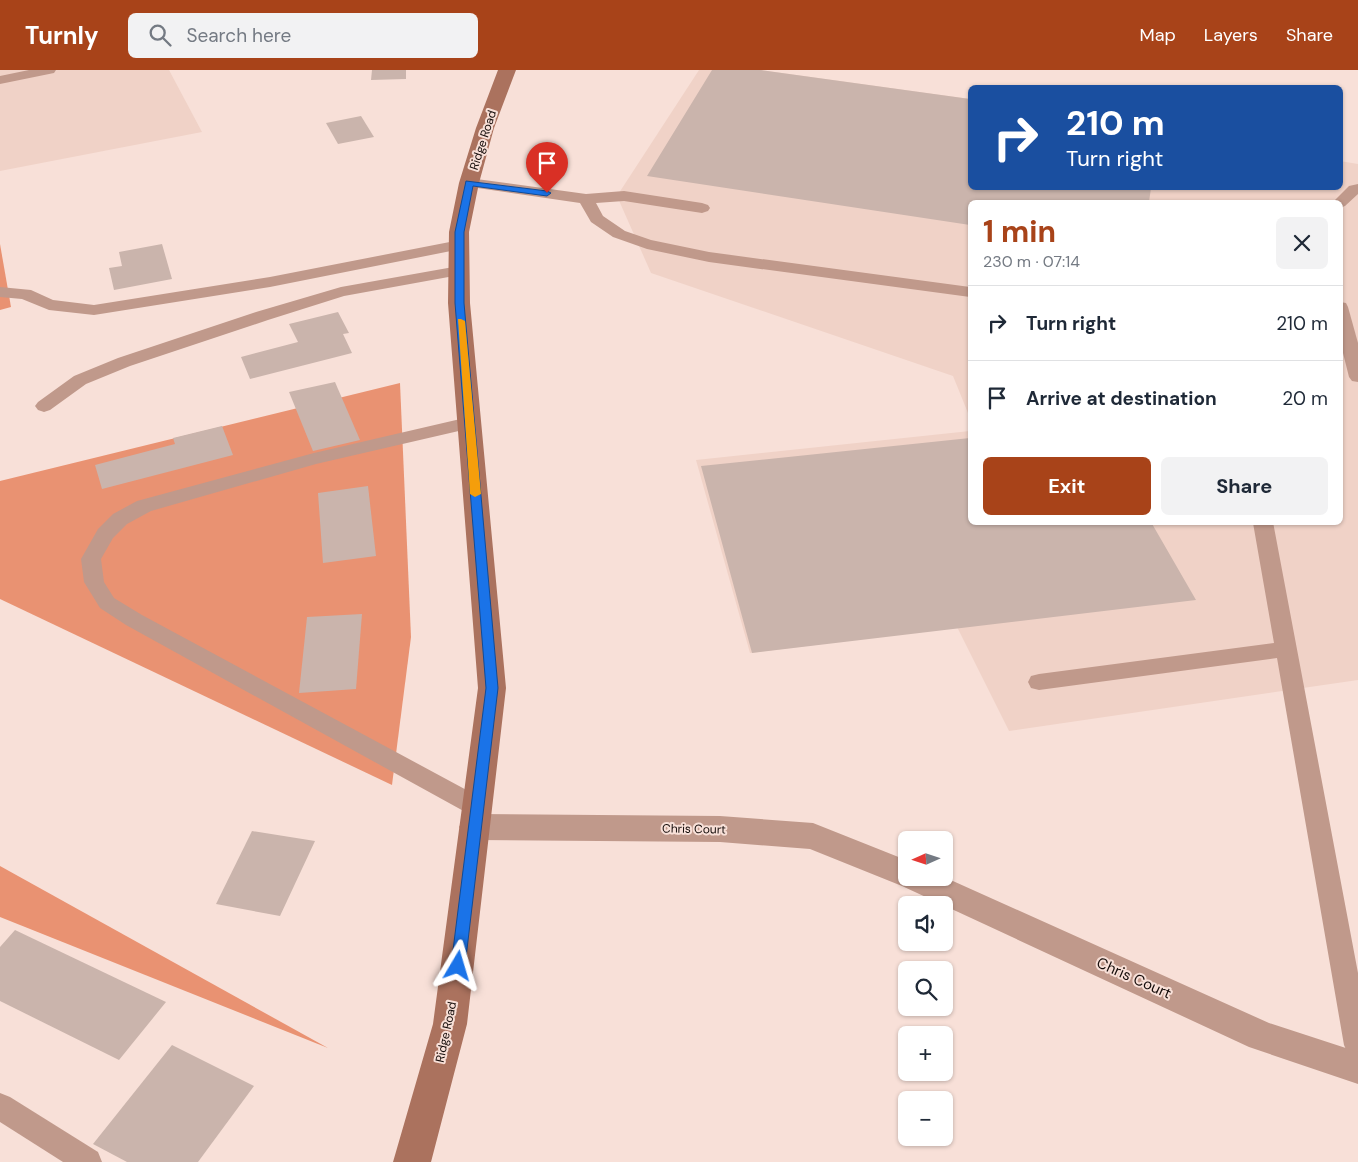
<!DOCTYPE html>
<meta charset="utf-8">
<style>
:root{--surface:#fff;--page:#f2f2f3;--text:#1f2937;--muted:#747a83;--line:#e0e1e3;--accent:#a84319}
body{margin:0;font-family:"DM Sans",sans-serif;background:var(--page);color:var(--text);height:100vh;display:flex;flex-direction:column;font-size:19px;white-space:nowrap}
*{box-sizing:border-box;margin:0}
p{font-size:16px;color:var(--muted)}
.icon{flex:none;width:28px;height:28px;fill:none;stroke:currentColor;stroke-width:2;stroke-linecap:round;stroke-linejoin:round}
.map{position:relative;flex:1;overflow:hidden}
.drawer{position:absolute;left:968px;top:130px;width:375px;height:325px;display:flex;flex-direction:column;background:var(--surface);border-radius:8px;box-shadow:0 1px 4px #0004}
.drawer>*{flex:none}
.top-card{position:absolute;left:968px;top:15px;width:375px;height:105px;border-radius:8px;box-shadow:0 1px 4px #0004;background:#1a4fa0;color:#fff;overflow:hidden}
.needle{width:32px;rotate:267deg}
.buttons{position:absolute;left:898px;top:761px;display:grid;gap:10px}
.buttons a{display:grid;place-items:center;width:55px;height:55px;border-radius:8px;background:var(--surface);box-shadow:0 1px 4px #0004;font-size:25px}
.pin{position:absolute;display:grid;place-items:center;width:42px;height:42px;color:#fff;margin:-51px -21px;border-radius:50% 50% 50% 0;rotate:-45deg;box-shadow:0 0 5px #0007}
.pin .icon{rotate:45deg}
.me{position:absolute;width:55px;margin:-28px;rotate:7deg;stroke-linejoin:round;filter:drop-shadow(0 0 4px #0008)}
.turn{display:flex;align-items:center;gap:18px;height:105px;padding:0 15px;font-size:22px}
.turn .icon{width:65px;height:65px;stroke-width:2.5}
.turn b{display:block;font-size:35px;line-height:42px}
.round{display:grid;place-items:center;flex:none;width:52px;height:52px;border-radius:8px;background:var(--page)}
.headline{display:flex;align-items:center;justify-content:space-between;height:85px;padding:0 15px}
h1{font-size:30px;font-weight:700;line-height:38px;color:var(--accent)}
.button{display:flex;gap:10px;margin-top:auto;padding:10px 15px}
.button a{flex:1;height:58px;border-radius:8px;background:var(--accent);color:#fff;font-size:20px;font-weight:700;line-height:58px;text-align:center}
.button a+a{background:var(--page);color:var(--text)}
ul{padding:0;list-style:none}
li{display:flex;align-items:center;gap:15px;height:75px;padding:0 15px;border-top:1px solid var(--line)}
li div{flex:1}
li b{display:block;font-size:19px}
li em{font-style:normal}
header{display:flex;align-items:center;gap:30px;box-sizing:border-box;height:70px;padding:0 25px;background:var(--accent);color:#fff}
header strong{font-size:24px}
nav{display:flex;gap:28px;margin-inline-start:auto;font-size:18px}
.search{width:350px;height:45px;background:var(--page);display:flex;align-items:center;gap:12px;box-sizing:border-box;padding:0 18px;border-radius:8px;color:var(--muted);font-size:19px}
.map>svg:first-child{display:block}
</style>
<header>
<strong>Turnly</strong>
<div class="search"><svg class="icon" aria-label="search" viewBox="0 0 24 24"><circle cx="10" cy="10" r="6"/><path d="M15 15l6 6"/></svg>Search here</div>
<nav><a>Map</a><a>Layers</a><a>Share</a></nav>
</header>
<div class="map">
<svg width="1358" height="1092" viewBox="0 0 1358 1092">
<rect width="100%" height="100%" fill="#f8e0d8"/>
<g fill="#f0d2c7">
<path d="M 0,0 L 169,0 L 202,62 L 0,101 Z"/>
<path d="M 699,0 L 760,0 L 970,29 L 970,118 L 1340,118 L 1340,91 L 1358,94 L 1358,610 L 1009,661 L 957,557 L 750,583 L 696,390 L 970,361 L 970,452 L 1340,452 L 1340,132 L 970,132 L 970,348 L 953,306 L 651,203 L 617,126 Z"/>
</g>
<g fill="#e99272">
<path d="M 0,174 L 11,237 L 0,240 Z"/>
<path d="M 400,313 L 411,567 L 392,715 L 0,529 L 0,411 Z"/>
<path d="M 0,796 L 328,978 L 0,847 Z"/>
</g>
<g fill="#cab4ac">
<path d="M 372,0 L 406,0 L 406,9 L 371,10 Z"/>
<path d="M 712,0 L 761,0 L 970,29 L 970,118 L 1151,118 L 1149,132 L 970,132 L 970,155 L 647,106 Z"/>
<path d="M 361,46 L 374,67 L 338,74 L 326,53 Z"/>
<path d="M 162,174 L 172,209 L 114,220 L 109,198 L 122,196 L 119,182 Z"/>
<path d="M 338,242 L 349,263 L 343,264 L 352,283 L 250,309 L 241,287 L 298,272 L 289,254 Z"/>
<path d="M 335,312 L 360,370 L 313,381 L 289,322 Z"/>
<path d="M 222,356 L 233,385 L 102,419 L 95,395 L 175,374 L 173,368 Z"/>
<path d="M 970,368 L 970,452 L 1151,452 L 1196,530 L 752,583 L 701,396 Z"/>
<path d="M 368,416 L 376,486 L 323,493 L 318,423 Z"/>
<path d="M 362,544 L 356,619 L 299,623 L 307,547 Z"/>
<path d="M 252,761 L 315,771 L 280,846 L 216,834 Z"/>
<path d="M 15,860 L 166,932 L 119,990 L 0,931 L 0,877 Z"/>
<path d="M 172,975 L 254,1016 L 198,1092 L 127,1092 L 93,1074 Z"/>
</g>
<g fill="none" stroke-linecap="round" stroke-linejoin="round">
<g fill="#c0998b" fill-rule="evenodd">
<path d="M 29,0 L 56,0 L 54,3 L 0,14 L 0,6 Z"/>
<path d="M 469,108 L 586,124 L 624,121 L 702,133 L 708,135 L 710,138 L 708,141 L 702,143 L 624,131 L 596,133 L 603,146 L 625,161 L 651,170 L 709,182 L 970,217 L 970,227 L 709,192 L 647,179 L 613,167 L 591,152 L 580,133 L 464,116 L 461,113 L 464,110 Z"/>
<path d="M 1358,114 L 1358,124 L 1345,136 L 1340,138 L 1340,132 L 1333,132 L 1349,116 Z"/>
<path d="M 460,170 L 466,172 L 468,175 L 466,178 L 270,217 L 94,245 L 49,240 L 22,229 L 0,227 L 0,217 L 31,220 L 53,230 L 94,235 L 270,207 Z"/>
<path d="M 459,196 L 465,198 L 467,201 L 465,204 L 344,226 L 268,250 L 130,296 L 86,314 L 50,340 L 44,342 L 38,340 L 35,336 L 38,332 L 74,306 L 118,288 L 256,242 L 341,217 Z"/>
<path d="M 1340,232 L 1346,233 L 1348,237 L 1358,273 L 1358,312 L 1352,311 L 1349,307 L 1340,271 Z"/>
<path d="M 469,347 L 476,349 L 478,353 L 476,357 L 316,394 L 151,441 L 127,454 L 113,468 L 101,489 L 104,512 L 114,528 L 142,545 L 485,730 L 489,737 L 485,744 L 477,747 L 469,744 L 126,555 L 100,538 L 84,512 L 81,489 L 98,459 L 113,444 L 137,431 L 314,383 Z"/>
<path d="M 1273,452 L 1358,903 L 1358,987 L 1348,984 L 1344,975 L 1277,588 L 1039,620 L 1031,618 L 1028,612 L 1031,606 L 1039,604 L 1274,573 L 1253,453 Z"/>
<path d="M 0,1023 L 10,1027 L 98,1082 L 102,1092 L 63,1092 L 0,1052 Z"/>
</g>
<path fill="#c0998b" fill-rule="evenodd" d="M 475,744 L 720,746 L 813,753 L 906,790 L 906,808 L 944,807 L 1269,953 L 1358,982 L 1358,1014 L 1249,977 L 902,816 L 810,779 L 720,772 L 475,770 L 464,766 L 459,757 L 464,748 Z"/>
<path fill="#ab725e" fill-rule="evenodd" d="M 498,0 L 516,0 L 494,58 L 479,113 L 469,162 L 470,233 L 506,618 L 467,954 L 431,1092 L 393,1092 L 433,954 L 478,618 L 448,233 L 449,162 L 459,113 L 476,58 Z"/>
</g>
<path fill="#1a73e8" stroke="#114b97" d="M 466,111 L 547,121 L 551,123 L 547,126 L 473,116 L 464,162 L 464,233 L 498,618 L 465,896 L 463,900 L 458,902 L 453,900 L 451,896 L 486,618 L 455,233 L 455,162 Z"/>
<path fill="#f59e0b" d="M 458,249 L 461,249 L 465,251 L 481,424 L 475,427 L 470,424 Z"/>
<g text-anchor="middle" dominant-baseline="central" stroke-width="4" stroke-linejoin="round" paint-order="stroke">
<g font-size="12" fill="#130b09" stroke="#f8e0d8">
<text transform="translate(483 70) rotate(-72)">Ridge Road</text>
<text transform="translate(694 759) rotate(1)">Chris Court</text>
<text transform="translate(446 962) rotate(-78)">Ridge Road</text>
</g>
<g font-size="15" fill="#130b09" stroke="#f8e0d8">
<text transform="translate(1134 908) rotate(24)">Chris Court</text>
</g>
</g>
</svg>
<div class="buttons">
<a><svg class="needle" viewBox="-14 -14 28 28"><path d="M0-13l5 13h-10z" fill="#e53935"/><path d="M0 13l5-13h-10z" fill="#747a83"/></svg></a>
<a><svg class="icon" aria-label="sound" viewBox="0 0 24 24"><path d="M4 9h4l5-4v14l-5-4H4zM17 9q2 3 0 6"/></svg></a>
<a><svg class="icon" aria-label="search" viewBox="0 0 24 24"><circle cx="10" cy="10" r="6"/><path d="M15 15l6 6"/></svg></a>
<a>+</a>
<a>−</a>
</div>
<div class="pin" style="left:547px;top:123px;background:#d93025"><svg class="icon" aria-label="arrive" viewBox="0 0 24 24"><path d="M6 21V4h12l-3 4 3 4H6"/></svg></div>
<svg class="me" style="left:458px;top:896px" viewBox="-20 -20 40 40"><path d="M0-17L14 15 0 8-14 15z" fill="#1a73e8" stroke="#fff" stroke-width="4"/></svg>
<div class="top-card">
<div class="turn"><svg class="icon" aria-label="right" viewBox="0 0 24 24"><path d="M7 20v-9h11M14 6l5 5-5 5"/></svg><div><b>210 m</b>Turn right</div></div>
</div>
<section class="drawer">
<div class="headline"><div><h1>1 min</h1><p>230 m · 07:14</p></div><a class="round"><svg class="icon" aria-label="close" viewBox="0 0 24 24"><path d="M6 6l12 12M18 6L6 18"/></svg></a></div>
<ul>
<li><svg class="icon" aria-label="right" viewBox="0 0 24 24"><path d="M7 20v-9h11M14 6l5 5-5 5"/></svg><div><b>Turn right</b></div><em>210 m</em></li>
<li><svg class="icon" aria-label="arrive" viewBox="0 0 24 24"><path d="M6 21V4h12l-3 4 3 4H6"/></svg><div><b>Arrive at destination</b></div><em>20 m</em></li>
</ul>
<div class="button"><a>Exit</a><a>Share</a></div>
</section>
</div>
